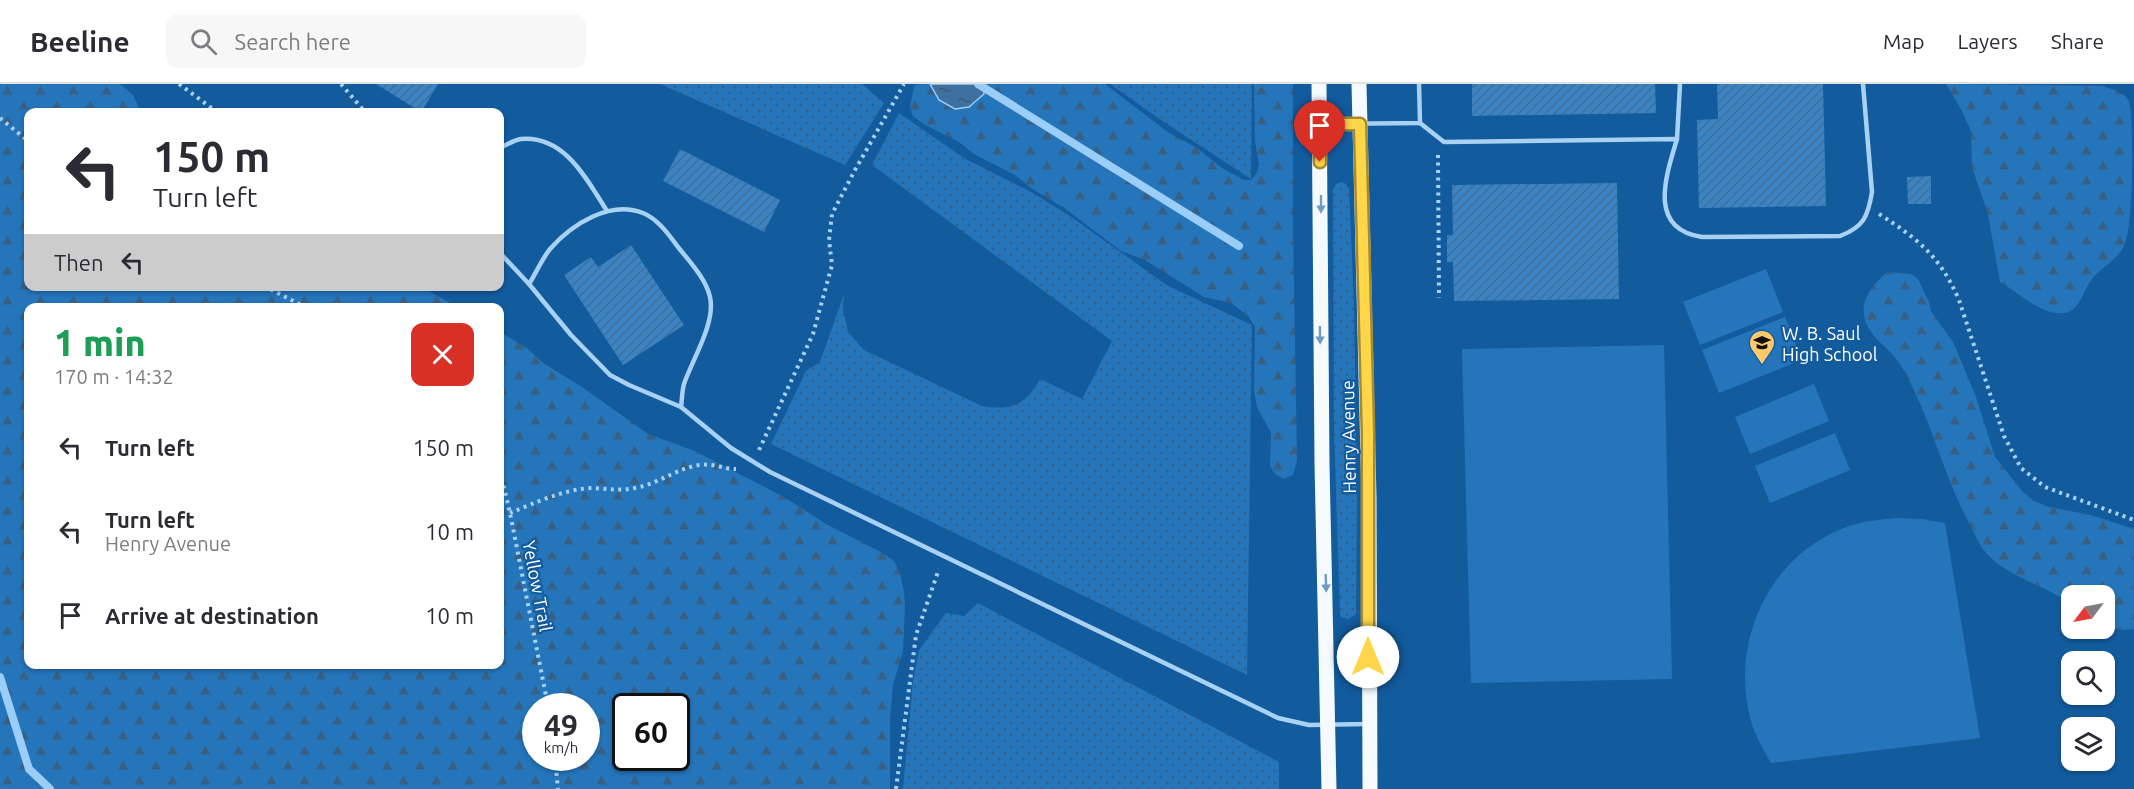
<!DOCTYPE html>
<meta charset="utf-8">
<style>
:root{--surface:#fff;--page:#f7f7f7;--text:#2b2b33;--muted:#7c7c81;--line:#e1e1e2}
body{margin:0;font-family:Ubuntu,sans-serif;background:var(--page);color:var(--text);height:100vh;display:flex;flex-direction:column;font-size:22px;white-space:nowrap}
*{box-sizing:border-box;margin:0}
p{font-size:20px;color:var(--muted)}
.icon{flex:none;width:33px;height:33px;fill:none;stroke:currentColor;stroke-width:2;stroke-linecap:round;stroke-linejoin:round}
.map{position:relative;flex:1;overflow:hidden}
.side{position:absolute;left:24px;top:219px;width:480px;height:366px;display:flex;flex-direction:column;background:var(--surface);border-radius:12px;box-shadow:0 2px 4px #0004}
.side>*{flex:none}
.guide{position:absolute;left:24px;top:24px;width:480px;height:183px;border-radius:12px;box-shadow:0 2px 4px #0004;background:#fff;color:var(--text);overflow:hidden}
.needle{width:39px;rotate:238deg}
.controls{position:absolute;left:2061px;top:501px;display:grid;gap:12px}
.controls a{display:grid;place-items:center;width:54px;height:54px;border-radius:12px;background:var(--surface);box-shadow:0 2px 4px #0004;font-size:30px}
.speed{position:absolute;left:522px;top:609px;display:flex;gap:12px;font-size:30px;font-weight:700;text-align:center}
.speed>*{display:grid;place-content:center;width:78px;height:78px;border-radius:50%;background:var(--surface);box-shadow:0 2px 4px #0004;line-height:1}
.speed small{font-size:15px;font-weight:400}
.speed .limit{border:3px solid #111;border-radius:9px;background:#fff;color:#111}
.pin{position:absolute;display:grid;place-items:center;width:51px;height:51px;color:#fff;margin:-62px -26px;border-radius:50% 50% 50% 0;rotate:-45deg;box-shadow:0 0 6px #0007}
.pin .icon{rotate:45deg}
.me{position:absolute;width:66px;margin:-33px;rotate:0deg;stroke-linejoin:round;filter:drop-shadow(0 0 4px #0008)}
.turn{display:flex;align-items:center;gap:21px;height:126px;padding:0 30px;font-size:27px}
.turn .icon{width:78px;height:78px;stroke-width:2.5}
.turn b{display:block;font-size:42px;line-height:51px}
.then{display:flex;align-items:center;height:57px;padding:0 30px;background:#0003;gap:12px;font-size:22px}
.round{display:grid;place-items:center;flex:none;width:63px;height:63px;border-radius:12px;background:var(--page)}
.overview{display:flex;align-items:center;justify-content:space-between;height:102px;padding:0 30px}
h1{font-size:36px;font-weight:800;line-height:45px;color:#1e9e55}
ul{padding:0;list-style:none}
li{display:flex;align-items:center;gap:18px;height:84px;padding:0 30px}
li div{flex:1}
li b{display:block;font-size:22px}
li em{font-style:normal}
header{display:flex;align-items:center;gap:36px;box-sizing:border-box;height:84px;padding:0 30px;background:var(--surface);border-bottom:2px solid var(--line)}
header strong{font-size:28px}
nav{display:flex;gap:33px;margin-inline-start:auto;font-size:21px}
.search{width:420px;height:54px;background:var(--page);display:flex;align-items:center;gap:15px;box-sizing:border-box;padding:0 21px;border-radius:12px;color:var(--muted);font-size:22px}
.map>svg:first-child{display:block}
</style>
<header>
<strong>Beeline</strong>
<div class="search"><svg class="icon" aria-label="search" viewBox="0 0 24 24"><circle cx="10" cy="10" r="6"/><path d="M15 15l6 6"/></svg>Search here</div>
<nav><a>Map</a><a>Layers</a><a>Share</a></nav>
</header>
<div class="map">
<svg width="2134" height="705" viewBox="0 0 2134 705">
<defs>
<pattern id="green-dots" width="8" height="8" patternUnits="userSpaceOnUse" patternTransform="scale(1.5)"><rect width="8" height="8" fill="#2575bb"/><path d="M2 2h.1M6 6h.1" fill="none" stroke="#386084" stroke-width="1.8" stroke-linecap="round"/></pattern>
<pattern id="forest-firs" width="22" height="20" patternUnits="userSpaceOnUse" patternTransform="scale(1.5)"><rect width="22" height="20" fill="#2575bb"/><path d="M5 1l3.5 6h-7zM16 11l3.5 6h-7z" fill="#386084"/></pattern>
<pattern id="water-ripples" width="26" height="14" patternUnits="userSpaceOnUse" patternTransform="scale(1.5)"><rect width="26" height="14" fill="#3e70a0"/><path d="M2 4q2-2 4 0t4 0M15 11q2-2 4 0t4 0" fill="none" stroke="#465a6e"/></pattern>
<pattern id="building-hatch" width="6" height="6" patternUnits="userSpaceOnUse" patternTransform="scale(1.5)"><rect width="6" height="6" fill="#3b84c4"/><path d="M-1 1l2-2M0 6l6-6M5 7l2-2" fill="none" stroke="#426e94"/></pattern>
</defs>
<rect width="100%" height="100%" fill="#125b9d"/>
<g fill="url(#green-dots)">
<path d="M 660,0 L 862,0 L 884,19 L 845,81 Z"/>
<path d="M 1110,0 L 1252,0 L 1251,95 L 1164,38 Z"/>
<path d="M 899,29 L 964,74 L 1033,109 L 1070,132 L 1168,202 L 1252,241 L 1247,591 L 771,360 L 806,287 L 820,278 L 844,210 L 843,226 L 848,248 L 864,266 L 982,322 C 1011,327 1026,321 1040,295 L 1082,315 L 1112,257 L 872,81 Z"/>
<path d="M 1342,98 L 1346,100 L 1349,105 L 1354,220 L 1357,416 L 1356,530 L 1348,535 L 1341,533 L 1340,530 L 1334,344 L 1333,106 L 1336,100 Z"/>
<path d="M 978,519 L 1279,678 L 1279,705 L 903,705 L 913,597 L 919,566 L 946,529 L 964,532 Z"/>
</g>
<g fill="url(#forest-firs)" fill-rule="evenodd">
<path d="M 0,0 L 120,0 L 133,11 L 141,28 L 28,28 L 28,202 L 420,202 L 457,223 L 28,224 L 28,580 L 500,580 L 500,248 L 528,265 L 543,279 L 582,303 L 648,350 L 695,367 L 784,413 L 826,440 L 883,469 L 894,477 L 900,489 L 904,508 L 905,522 L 903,567 L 893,601 L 890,635 L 890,705 L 0,705 ZM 586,622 L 586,674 L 536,674 L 536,622 ZM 676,622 L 676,674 L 626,674 L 626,622 Z"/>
<path d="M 918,0 L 930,0 L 934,9 L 962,25 L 976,19 L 984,4 L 981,0 L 1105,0 L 1169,49 L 1197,64 L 1222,84 L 1244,96 L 1251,96 L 1257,89 L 1259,80 L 1255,57 L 1254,0 L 1293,0 L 1293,139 L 1297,377 L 1293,391 L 1284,395 L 1275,390 L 1270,382 L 1271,349 L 1257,323 L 1254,307 L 1255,243 L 1248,232 L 1231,219 L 1204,213 L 1145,176 L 1121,167 L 1067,126 L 1031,104 L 1015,91 L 974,70 L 959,58 L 925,41 L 913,32 L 910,23 L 914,2 Z"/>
<path d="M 1946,0 L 2102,2 C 2111,5 2123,7 2129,17 C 2134,35 2134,142 2124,162 C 2117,177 2099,184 2090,198 C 2082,209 2080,226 2065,229 C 2043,233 2018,208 2000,198 L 1988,130 L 1972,83 L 1971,47 L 1961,25 Z"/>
<path d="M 1887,188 L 1911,190 L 1918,195 L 1929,218 L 1931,227 L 1953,258 L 1975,310 L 1995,373 L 2022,407 L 2034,417 L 2049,423 L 2091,431 L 2134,445 L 2134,545 L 2124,546 L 2105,543 L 2104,512 L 2072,512 L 2071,521 C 2044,499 2005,494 1983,465 C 1977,457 1973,446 1968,437 C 1944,392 1933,343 1910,298 C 1906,289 1899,278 1893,271 C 1884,261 1871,252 1866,239 C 1858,217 1872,202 1887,188 Z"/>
</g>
<g fill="#2575bb">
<path d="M 1766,185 L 1783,228 L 1700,261 L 1683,218 Z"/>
<path d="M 1785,233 L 1802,276 L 1719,309 L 1702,266 Z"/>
<path d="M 1664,261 L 1672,595 L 1471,599 L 1462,265 Z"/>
<path d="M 1814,300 L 1829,337 L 1750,370 L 1735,333 Z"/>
<path d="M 1835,349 L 1850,386 L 1770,419 L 1755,382 Z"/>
<path d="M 1898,434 L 1922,435 L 1945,439 L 1980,654 L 1771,679 C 1763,665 1754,650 1750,633 C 1730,554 1772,467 1852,441 C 1867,437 1882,435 1898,434 Z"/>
</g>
<path fill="url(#water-ripples)" stroke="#9acdf7" stroke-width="1.5" d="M 930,0 L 981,0 L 984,4 L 984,10 L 969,23 L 955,25 L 939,16 Z"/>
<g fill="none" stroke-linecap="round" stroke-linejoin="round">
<g stroke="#9acdf7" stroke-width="8">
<path d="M 978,0 L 1239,162"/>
<path d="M 0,593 L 29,685 L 50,705"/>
</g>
</g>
<g fill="url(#building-hatch)">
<path d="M 376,0 L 438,0 L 421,28 Z"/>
<path d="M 1472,0 L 1655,0 L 1656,29 L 1472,32 Z"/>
<path d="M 1717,0 L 1823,0 L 1826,122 L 1699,124 L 1697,36 L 1718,35 Z"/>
<path d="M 680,65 L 780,116 L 764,148 L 663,97 Z"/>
<path d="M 1931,92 L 1931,120 L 1908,120 L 1907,93 Z"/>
<path d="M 1617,99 L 1619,215 L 1454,217 L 1453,178 L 1447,178 L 1447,151 L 1453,151 L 1452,101 Z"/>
<path d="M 631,161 L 684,241 L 623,281 L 564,191 L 591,173 L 598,183 Z"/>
</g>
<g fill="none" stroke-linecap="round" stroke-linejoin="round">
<g stroke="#a8d1f4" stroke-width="4" stroke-dasharray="3 4.5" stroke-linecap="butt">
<path d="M 179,0 L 217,28"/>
<path d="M 341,0 L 365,28"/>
<path d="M 0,34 L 28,57"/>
<path d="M 1438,71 L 1439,214"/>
<path d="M 1879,130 C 1918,155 1940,172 1959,216 L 2004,352 L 2021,384 L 2045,403 L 2134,436"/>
<path d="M 264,202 L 307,224"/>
<path d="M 759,366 L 813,250 L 832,181 L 829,156 L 832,130 L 855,86 L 904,0"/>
<path d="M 500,387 L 510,429 L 548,622"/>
<path d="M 510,429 C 534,419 567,404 594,404 C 608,405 620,407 635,404 C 658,400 677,384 700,381 C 712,379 724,385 736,385"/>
<path d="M 555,674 L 558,705"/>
<path d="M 896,705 L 916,551 L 939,485"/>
</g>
<g stroke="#a8d1f4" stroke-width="4.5">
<path d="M 1420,39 L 1444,58 L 1677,55 C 1666,92 1647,145 1702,153 L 1840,152 C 1864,143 1868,132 1872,108 L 1863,0"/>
<path d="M 1323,40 L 1420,39 L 1419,0"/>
<path d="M 1677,55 L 1680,0"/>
<path d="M 500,64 C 506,61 514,56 521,55 C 565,51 587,96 607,127"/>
<path d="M 500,169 L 529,200 L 571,251 L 610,291 L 629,301 L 681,323 L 731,364 L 770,388 L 1278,634 L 1309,641 L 1368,640"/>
<path d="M 529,200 C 536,189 542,175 550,165 C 572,140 610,116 643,129 C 658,135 669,151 678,163 C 690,178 706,195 710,213 C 716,239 692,276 684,300 C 682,307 682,316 681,323"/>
</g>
<g stroke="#f5faff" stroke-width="15">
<path d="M 1319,0 L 1322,380 L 1329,705"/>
<path d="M 1359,0 L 1369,414 L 1370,705"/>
</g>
</g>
<defs><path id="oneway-solid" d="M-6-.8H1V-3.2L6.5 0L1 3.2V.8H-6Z" transform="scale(1.5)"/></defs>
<g fill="#6d9bc4">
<use href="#oneway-solid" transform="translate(1321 120) rotate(90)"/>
<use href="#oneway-solid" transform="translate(1320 251) rotate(89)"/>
<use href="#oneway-solid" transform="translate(1326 499) rotate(88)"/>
</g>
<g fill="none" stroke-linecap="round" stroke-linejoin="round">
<defs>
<path id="route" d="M 1320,78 L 1320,40 L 1360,40 L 1368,349 L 1368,573"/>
</defs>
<use href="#route" stroke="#a68a30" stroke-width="15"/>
<use href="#route" stroke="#ffd54a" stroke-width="10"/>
</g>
<defs>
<symbol id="school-pin" viewBox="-11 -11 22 30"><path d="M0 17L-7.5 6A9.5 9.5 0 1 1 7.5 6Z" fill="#ffc86b" stroke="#125b9d"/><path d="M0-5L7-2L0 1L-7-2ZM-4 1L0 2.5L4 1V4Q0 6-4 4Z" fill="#111"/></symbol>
</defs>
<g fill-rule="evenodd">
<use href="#school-pin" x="1747" y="244" width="30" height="40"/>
</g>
<g text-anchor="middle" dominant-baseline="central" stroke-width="4.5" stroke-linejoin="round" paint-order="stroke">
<g font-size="18" fill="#fff" stroke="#125b9d" text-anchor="start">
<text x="1782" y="249">W. B. Saul<tspan x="1782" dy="21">High School</tspan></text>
</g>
<g font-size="18" fill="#fff" stroke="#125b9d">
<text transform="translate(1348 353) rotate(-91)">Henry Avenue</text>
<text transform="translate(538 502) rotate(79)">Yellow Trail</text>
</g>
</g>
</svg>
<div class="controls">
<a><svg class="needle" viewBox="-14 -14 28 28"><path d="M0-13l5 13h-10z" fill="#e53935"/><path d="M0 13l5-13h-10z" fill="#7c7c81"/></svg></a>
<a><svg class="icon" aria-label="search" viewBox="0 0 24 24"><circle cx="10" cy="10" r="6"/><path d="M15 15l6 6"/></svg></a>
<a><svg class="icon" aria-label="layers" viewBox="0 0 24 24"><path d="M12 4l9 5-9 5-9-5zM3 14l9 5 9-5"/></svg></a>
</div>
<div class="speed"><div>49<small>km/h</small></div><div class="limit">60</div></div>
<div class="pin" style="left:1320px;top:78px;background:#d93025"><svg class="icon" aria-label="arrive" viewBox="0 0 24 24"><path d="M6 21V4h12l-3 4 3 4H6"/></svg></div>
<svg class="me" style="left:1368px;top:573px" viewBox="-20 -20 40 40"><circle r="19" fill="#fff"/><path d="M0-13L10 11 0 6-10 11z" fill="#ffd54a"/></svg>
<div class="guide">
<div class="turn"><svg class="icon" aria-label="left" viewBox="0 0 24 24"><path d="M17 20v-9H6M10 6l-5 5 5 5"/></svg><div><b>150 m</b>Turn left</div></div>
<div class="then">Then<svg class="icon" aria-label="left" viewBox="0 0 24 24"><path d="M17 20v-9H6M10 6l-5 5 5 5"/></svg></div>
</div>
<section class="side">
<div class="overview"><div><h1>1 min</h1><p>170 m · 14:32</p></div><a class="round" style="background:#d93025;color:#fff"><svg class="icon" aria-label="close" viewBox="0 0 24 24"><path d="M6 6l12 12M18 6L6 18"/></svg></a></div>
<ul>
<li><svg class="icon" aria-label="left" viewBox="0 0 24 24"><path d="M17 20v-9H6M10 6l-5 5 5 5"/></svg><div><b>Turn left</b></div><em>150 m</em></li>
<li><svg class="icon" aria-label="left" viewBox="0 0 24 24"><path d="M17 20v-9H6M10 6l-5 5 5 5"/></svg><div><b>Turn left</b><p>Henry Avenue</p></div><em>10 m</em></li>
<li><svg class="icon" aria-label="arrive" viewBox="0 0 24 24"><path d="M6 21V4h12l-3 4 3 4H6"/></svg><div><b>Arrive at destination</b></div><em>10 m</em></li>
</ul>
</section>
</div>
